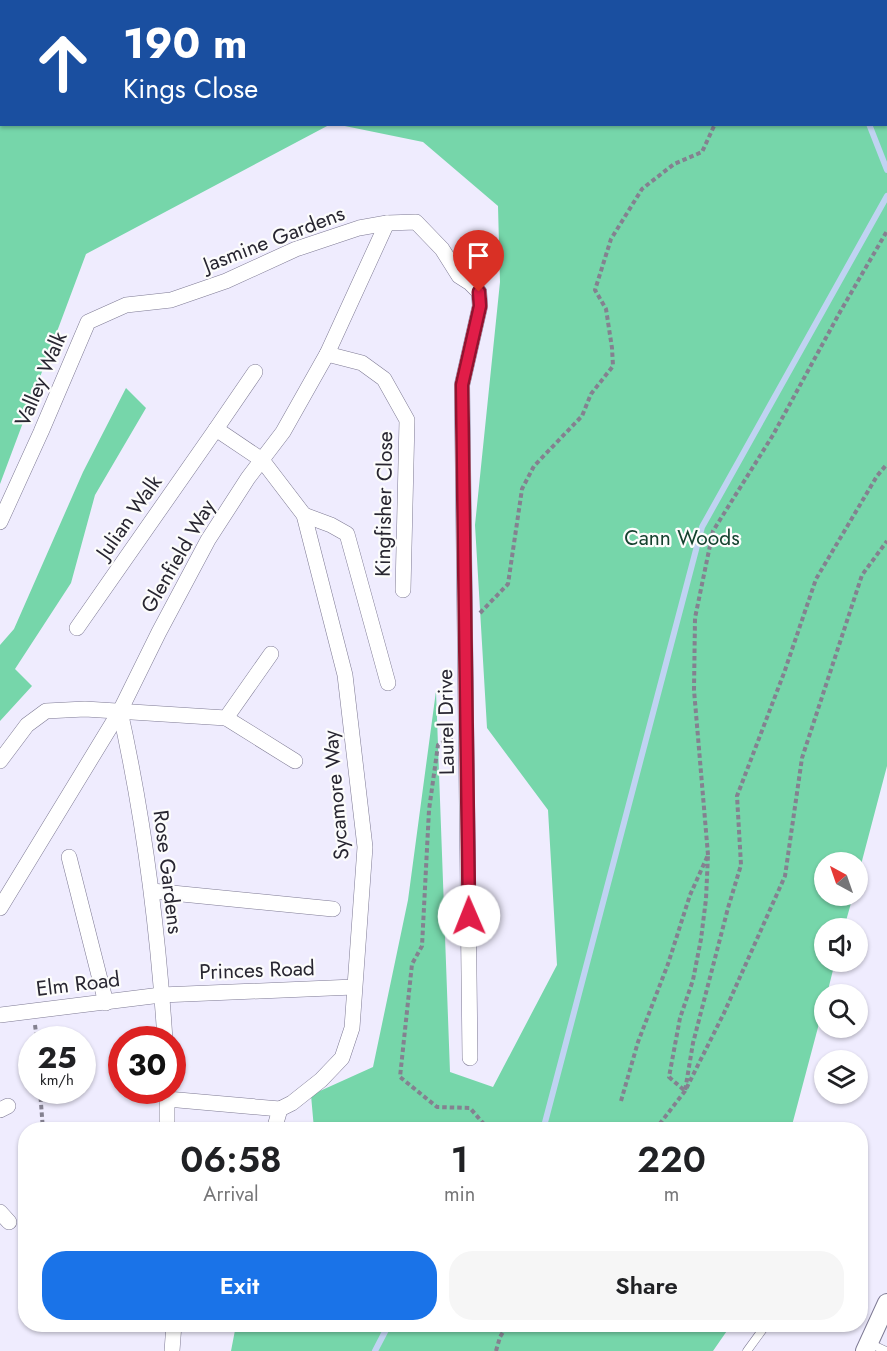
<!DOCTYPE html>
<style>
:root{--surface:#fff;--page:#f6f6f6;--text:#202124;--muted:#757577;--accent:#1a73e8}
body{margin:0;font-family:Jost,sans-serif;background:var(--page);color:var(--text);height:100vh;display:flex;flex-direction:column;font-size:22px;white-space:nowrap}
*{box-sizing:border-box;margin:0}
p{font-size:20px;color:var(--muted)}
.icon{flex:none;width:33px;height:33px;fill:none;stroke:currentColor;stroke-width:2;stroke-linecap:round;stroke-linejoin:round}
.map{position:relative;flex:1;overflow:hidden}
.drawer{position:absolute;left:18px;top:1122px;width:850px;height:210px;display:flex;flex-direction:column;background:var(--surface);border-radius:24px;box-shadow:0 2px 4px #0004}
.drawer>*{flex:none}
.banner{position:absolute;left:0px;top:0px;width:888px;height:126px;box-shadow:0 2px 4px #0004;background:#1a4fa0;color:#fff;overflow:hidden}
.needle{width:39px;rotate:320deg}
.buttons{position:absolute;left:814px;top:852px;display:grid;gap:12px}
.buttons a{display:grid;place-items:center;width:54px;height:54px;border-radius:50%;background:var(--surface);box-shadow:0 2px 4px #0004;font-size:30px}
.speed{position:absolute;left:18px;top:1026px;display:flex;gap:12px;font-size:30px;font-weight:700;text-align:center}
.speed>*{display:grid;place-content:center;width:78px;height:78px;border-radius:50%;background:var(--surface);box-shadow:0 2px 4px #0004;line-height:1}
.speed small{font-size:15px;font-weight:400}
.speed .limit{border:9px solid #d22;background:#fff;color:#111}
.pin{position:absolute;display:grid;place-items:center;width:51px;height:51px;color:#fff;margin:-62px -26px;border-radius:50% 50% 50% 0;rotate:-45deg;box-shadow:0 0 6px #0007}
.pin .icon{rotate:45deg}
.me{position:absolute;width:66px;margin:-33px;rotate:359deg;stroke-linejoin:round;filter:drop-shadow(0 0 4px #0008)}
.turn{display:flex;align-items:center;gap:21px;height:126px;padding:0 24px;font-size:27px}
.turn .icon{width:78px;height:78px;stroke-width:2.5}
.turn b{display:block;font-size:42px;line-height:51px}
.eta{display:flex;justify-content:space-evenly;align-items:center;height:102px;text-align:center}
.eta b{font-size:36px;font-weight:600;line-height:42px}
.cta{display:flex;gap:12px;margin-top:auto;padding:12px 24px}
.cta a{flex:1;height:69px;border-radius:24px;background:var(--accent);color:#fff;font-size:24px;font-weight:600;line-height:69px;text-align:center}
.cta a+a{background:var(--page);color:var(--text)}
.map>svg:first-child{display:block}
</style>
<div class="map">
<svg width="887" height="1351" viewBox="0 0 887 1351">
<rect width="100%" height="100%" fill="#efecfe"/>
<g fill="#76d6aa">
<path d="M 0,0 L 887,0 L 887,766 L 858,876 L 858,862 L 825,862 L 825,896 L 853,896 L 844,928 L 825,928 L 825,962 L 835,962 L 827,994 L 825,994 L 825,1001 L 791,1129 L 314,1129 L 311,1095 L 373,1067 L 408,900 L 436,691 L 450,1072 L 493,1087 L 557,965 L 548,810 L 487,728 L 475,525 L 500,282 L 498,206 L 423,142 L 340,125 L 886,124 L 886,2 L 2,2 L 2,124 L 329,125 L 86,254 L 0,484 Z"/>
<path d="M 126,388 L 146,408 L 95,495 L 71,583 L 15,669 L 32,686 L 0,721 L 0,645 L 14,629 L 83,472 Z"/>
<path d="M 236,1325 L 236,1324 L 731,1325 L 713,1351 L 231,1351 Z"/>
</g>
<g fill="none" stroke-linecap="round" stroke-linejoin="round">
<g stroke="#c0d3f2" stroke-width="6">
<path d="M 821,0 L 822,2"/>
<path d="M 869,124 L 887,170"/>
<path d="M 543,1130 L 702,527 L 887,196"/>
<path d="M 375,1351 L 389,1324"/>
</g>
<defs>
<g id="service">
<path d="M 869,1343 L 886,1351"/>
<path d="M 747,1351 L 763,1329"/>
</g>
<g id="minor">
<path d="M 327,354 L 362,363 L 384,379 L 407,420 L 403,590"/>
<path d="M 216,429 L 255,372"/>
<path d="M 304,515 L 331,525 L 347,534 L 388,683"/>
<path d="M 0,522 L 41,432 L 88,322 L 126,305 L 171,300 L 226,281 L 296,249 L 359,228 L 387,223 L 416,222 L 442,249 L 459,276 L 470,283 L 479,292 L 480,306 L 462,385 L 470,1058"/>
<path d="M 77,628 L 216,429 L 262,460 L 304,515 L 345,675 L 365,847 L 352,1028 L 342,1058 L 321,1080 L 292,1103 L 280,1109 L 167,1099"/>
<path d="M 120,711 C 144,819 158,929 165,1040"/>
<path d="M 226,718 L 295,761"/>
<path d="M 0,761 L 27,725 L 46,711 L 85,709 L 226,718 L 271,654"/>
<path d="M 69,857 L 106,1003"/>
<path d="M 152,891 L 333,909"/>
<path d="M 0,908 L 120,711 L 159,632 L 208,540 L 248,478 L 283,432 L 327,354 L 387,223"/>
<path d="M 0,1015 L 161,995 L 354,987"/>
<path d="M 167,1091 L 167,1130"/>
<path d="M 0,1110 L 8,1106"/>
<path d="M 274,1130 L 280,1109"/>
<path d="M 0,1212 L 9,1222"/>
<path d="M 172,1351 L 174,1324"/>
</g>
<path id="tertiary" d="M 865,1351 L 887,1303"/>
</defs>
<use href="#service" stroke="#7e7a94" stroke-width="9"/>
<use href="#minor" stroke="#7e7a94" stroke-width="16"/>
<use href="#tertiary" stroke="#7e7a94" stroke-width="20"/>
<g stroke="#848190" stroke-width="4" stroke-dasharray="4.5 3" stroke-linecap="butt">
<path d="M 659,0 L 661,2"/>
<path d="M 66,2 L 68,0"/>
<path d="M 0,46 L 2,46"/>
<path d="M 480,613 L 508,584 L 522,489 L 534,466 L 582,416 L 591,394 L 613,366 L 612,348 L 606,309 L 595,290 L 611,239 L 642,189 L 674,164 L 702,152 L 715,124"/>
<path d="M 452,737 L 438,745 L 429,810 L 422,946 L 412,964 L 400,1077 L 437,1107 L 470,1108 L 489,1130"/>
<path d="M 708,855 L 694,690 L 695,618 L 713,531 L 773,435 L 840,312 L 887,231"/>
<path d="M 35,1025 L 37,1040"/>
<path d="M 40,1090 L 43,1130"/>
<path d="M 621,1101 L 638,1042 L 668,964 L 690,895 L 708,855 L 706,899 L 701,939 L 693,980 L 680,1018 L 669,1077 L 685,1091 L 693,1043 L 728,908 L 741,865 L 737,796 L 784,673 L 816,579 L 877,476 L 887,464"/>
<path d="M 655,1130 L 685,1091 L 724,1013 L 785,876 L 802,758 L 862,575 L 887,541"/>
<path d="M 496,1351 L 500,1337 L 508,1324"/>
</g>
<use href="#service" stroke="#fff" stroke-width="8"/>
<use href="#minor" stroke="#fff" stroke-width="15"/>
<use href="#tertiary" stroke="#fff" stroke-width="18"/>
</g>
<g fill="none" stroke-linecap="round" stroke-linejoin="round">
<defs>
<path id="route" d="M 469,916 L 462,385 L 480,306 L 479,292"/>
</defs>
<use href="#route" stroke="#92132f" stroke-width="15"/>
<use href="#route" stroke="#e11d48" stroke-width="10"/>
</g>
<g text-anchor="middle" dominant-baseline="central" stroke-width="4.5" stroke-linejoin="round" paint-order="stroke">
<g font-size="21" fill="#282631" stroke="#fcfcfc">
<text transform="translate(274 239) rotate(-21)">Jasmine Gardens</text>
<text transform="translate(41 379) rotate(-67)">Valley Walk</text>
<text transform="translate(384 504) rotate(-89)">Kingfisher Close</text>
<text transform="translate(129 517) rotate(-55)">Julian Walk</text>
<text transform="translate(178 556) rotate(-60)">Glenfield Way</text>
<text transform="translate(446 722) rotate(-91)">Laurel Drive</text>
<text transform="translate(336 795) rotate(-95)">Sycamore Way</text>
<text transform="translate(168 872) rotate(83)">Rose Gardens</text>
<text transform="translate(257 970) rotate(-2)">Princes Road</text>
<text transform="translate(78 984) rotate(-7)">Elm Road</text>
</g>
<g font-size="21" fill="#15422f" stroke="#fcfcfc">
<text x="682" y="538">Cann Woods</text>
</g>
</g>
</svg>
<div class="buttons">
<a><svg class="needle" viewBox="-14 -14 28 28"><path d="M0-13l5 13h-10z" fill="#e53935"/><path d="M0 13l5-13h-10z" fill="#757577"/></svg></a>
<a><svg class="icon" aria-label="sound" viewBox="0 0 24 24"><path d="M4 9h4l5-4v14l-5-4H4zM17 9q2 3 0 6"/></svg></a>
<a><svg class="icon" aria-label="search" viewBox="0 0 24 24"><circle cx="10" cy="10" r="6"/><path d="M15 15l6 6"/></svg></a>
<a><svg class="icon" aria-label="layers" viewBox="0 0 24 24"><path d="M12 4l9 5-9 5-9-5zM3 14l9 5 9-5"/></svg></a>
</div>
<div class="speed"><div>25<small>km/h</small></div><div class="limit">30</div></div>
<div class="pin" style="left:479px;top:292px;background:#d93025"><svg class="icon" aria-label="arrive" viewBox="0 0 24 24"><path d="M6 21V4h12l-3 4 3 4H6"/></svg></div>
<svg class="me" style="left:469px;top:916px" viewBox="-20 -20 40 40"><circle r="19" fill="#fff"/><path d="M0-13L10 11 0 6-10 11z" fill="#e11d48"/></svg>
<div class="banner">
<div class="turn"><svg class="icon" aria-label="ahead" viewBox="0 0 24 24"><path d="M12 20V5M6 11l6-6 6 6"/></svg><div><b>190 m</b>Kings Close</div></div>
</div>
<section class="drawer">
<div class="eta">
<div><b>06:58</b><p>Arrival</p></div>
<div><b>1</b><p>min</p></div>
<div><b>220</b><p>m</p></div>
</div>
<div class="cta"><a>Exit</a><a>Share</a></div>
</section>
</div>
